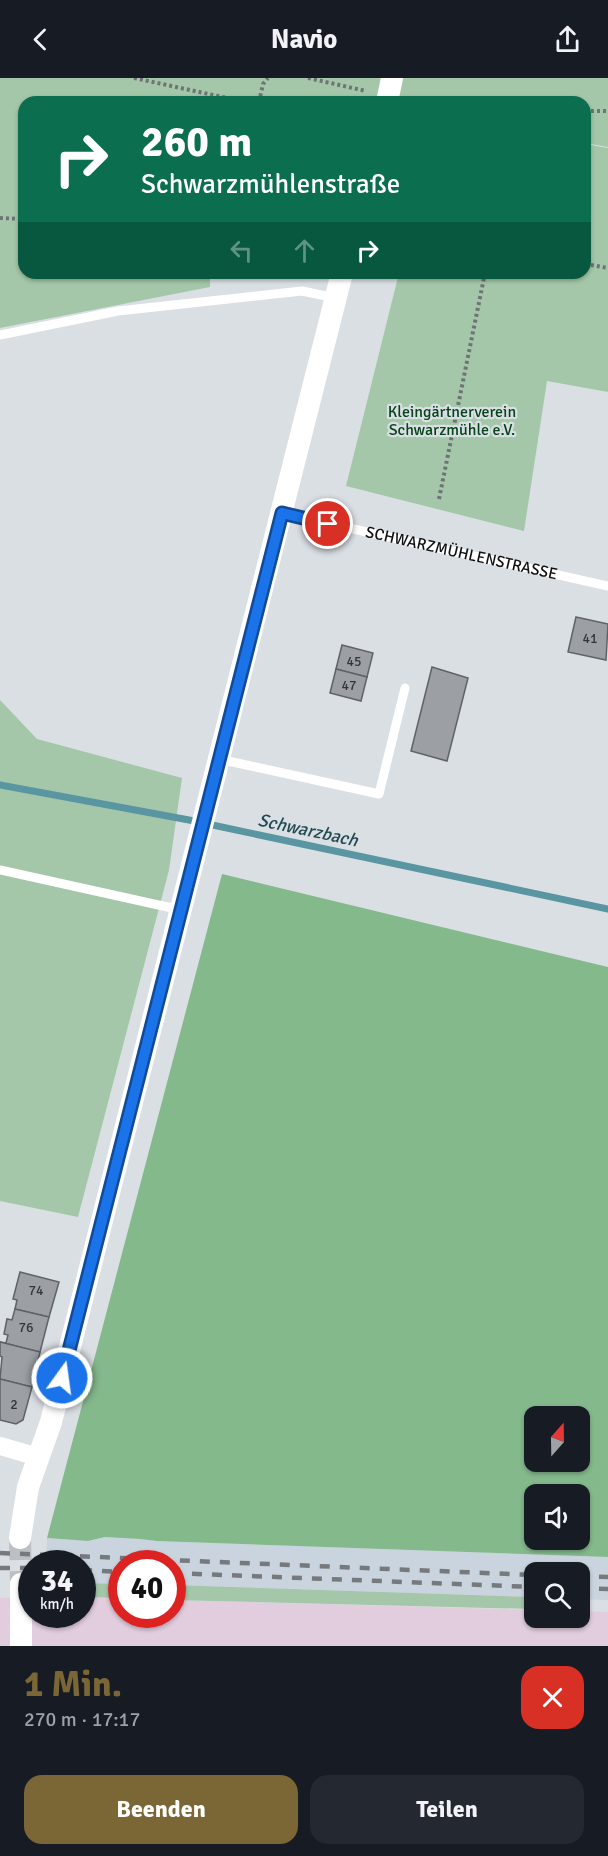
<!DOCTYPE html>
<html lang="de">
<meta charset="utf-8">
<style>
:root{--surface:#171b24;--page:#242831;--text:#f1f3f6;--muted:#9ea1a6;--accent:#7b6635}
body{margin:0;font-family:Signika,sans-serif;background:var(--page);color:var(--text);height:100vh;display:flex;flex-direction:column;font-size:22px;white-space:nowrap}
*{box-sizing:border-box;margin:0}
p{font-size:20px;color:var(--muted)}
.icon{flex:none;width:33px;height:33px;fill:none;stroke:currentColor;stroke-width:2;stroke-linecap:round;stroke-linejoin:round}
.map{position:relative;height:1568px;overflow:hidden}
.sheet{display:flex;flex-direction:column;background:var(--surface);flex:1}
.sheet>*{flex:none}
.top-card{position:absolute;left:18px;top:18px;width:573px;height:183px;border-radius:18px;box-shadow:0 2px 4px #0004;background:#0b6e4f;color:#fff;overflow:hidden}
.needle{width:39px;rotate:20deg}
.controls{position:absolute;left:524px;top:1328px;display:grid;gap:12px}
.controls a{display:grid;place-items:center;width:66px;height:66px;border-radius:12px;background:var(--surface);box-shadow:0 2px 4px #0004;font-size:30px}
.speed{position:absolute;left:18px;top:1472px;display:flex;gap:12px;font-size:30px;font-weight:700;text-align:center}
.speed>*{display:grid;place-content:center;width:78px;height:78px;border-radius:50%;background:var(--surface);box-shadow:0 2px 4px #0004;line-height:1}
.speed small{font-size:15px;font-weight:400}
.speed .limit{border:9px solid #d22;background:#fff;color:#111}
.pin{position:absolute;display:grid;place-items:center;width:51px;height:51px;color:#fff;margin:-26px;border:3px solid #fff;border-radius:50%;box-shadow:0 2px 6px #0007}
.me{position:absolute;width:66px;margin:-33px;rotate:14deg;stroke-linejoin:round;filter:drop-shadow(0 0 4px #0008)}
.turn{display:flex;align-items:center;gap:21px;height:126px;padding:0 24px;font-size:27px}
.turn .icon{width:78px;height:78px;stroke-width:2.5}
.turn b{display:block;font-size:42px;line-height:51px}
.lanes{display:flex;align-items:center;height:57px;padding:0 24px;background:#0003;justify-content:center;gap:30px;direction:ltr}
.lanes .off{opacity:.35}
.round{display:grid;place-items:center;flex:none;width:63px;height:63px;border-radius:18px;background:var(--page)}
.headline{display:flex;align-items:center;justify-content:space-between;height:102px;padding:0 24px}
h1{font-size:36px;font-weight:700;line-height:45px;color:var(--accent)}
.action{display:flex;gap:12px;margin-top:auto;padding:12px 24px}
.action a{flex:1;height:69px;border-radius:18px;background:var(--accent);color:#fff;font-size:24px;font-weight:700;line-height:69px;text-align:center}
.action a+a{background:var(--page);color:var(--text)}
header{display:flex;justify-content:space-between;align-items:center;height:78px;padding:0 24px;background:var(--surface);font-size:27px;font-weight:700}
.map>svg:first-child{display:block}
</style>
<header><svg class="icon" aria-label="back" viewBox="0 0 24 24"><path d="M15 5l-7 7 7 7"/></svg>Navio<svg class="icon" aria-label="share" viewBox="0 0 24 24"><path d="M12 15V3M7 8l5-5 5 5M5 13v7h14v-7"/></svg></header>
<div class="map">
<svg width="608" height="1568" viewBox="0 0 608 1568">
<rect width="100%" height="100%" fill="#dadfe4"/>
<path fill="#e1cddd" d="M 31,1519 L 32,1536 L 82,1536 L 83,1519 L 121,1521 L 122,1536 L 172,1536 L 173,1522 L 534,1532 L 534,1539 L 579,1539 L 579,1533 L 608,1534 L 608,1568 L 0,1568 L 0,1520 Z"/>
<path fill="#cad4df" d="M 105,1459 L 140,1461 L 157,1463 L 608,1479 L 608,1522 L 579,1521 L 579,1494 L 534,1494 L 534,1519 L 173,1507 L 172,1485 L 122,1485 L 121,1506 L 83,1505 L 82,1485 L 46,1485 L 47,1460 L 88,1463 Z"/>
<g fill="#a3c7a8">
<path d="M 0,0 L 608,0 L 608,69 L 585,65 L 585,24 L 24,24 L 24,195 L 210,195 L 210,209 L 0,250 Z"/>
<path d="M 585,66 L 608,70 L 608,314 L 547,303 L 524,453 L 346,408 L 399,195 L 585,195 Z"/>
<path d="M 0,622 L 37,661 L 182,700 L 169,792 L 78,1139 L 0,1123 Z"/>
<path d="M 83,1505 L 121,1506 L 121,1520 L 83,1519 Z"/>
<path d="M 173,1507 L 534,1519 L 534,1531 L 173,1522 Z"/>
</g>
<path fill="#84b98c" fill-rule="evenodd" d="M 222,796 L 608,889 L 608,1479 L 157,1463 L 140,1461 L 105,1459 L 88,1463 L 47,1460 ZM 534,1338 L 579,1338 L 579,1383 L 534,1383 ZM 534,1416 L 579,1416 L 579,1461 L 534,1461 Z"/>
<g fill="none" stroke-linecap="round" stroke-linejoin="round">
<path stroke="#5a95a2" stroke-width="7" d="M 0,707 L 189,742 L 608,831"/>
</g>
<g fill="#9ca0a5" stroke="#5f6368" stroke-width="1.5">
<path d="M 576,539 L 608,546 L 606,582 L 568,574 Z"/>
<path d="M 342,567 L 373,575 L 367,599 L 336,591 Z"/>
<path d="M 432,589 L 468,600 L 447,683 L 411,673 Z"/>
<path d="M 336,591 L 367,599 L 361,623 L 330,615 Z"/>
<path d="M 20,1194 L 59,1204 L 49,1239 L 15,1231 L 17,1222 L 13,1221 Z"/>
<path d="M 15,1231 L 49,1239 L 40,1274 L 0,1264 L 6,1265 L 8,1257 L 4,1256 L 7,1241 L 12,1242 Z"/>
<path d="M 0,1264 L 40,1274 L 32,1309 L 0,1301 L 2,1279 L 0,1278 Z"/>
<path d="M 0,1301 L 32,1309 L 23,1342 L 16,1346 L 0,1342 Z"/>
</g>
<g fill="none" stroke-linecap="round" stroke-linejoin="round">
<path stroke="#bcc0c5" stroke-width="22" stroke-dasharray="22 11" stroke-linecap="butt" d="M 20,1460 L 21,1506"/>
<g stroke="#707376" stroke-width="4" stroke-dasharray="3 3" stroke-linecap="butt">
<path d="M 134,0 L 246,24"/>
<path d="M 308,0 L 366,13"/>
<path d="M 409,22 L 420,24"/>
<path d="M 259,24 L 263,6 L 268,0"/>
<path d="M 585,33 L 608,33"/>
<path d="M 0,140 L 24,141"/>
<path d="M 585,186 L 608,190"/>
<path d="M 439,421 L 485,195"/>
</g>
<g stroke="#fff" stroke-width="9">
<path d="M 0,257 L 118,233 L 302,213 L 336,220"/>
<path id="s1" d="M 282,435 L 608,508"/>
<path d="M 219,681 L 379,716 L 405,610"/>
<path d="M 0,792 L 181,832"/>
</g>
<path stroke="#fff" stroke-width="18" d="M 0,1368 L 38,1379"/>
<g stroke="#fff" stroke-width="22">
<path d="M 387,24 L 392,0"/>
<path d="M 20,1460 L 28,1409 L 51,1344 L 342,195"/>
<path d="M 21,1568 L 21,1506"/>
</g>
<g stroke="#777a7d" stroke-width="4.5" stroke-dasharray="10 10" stroke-linecap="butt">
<path d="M 0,1475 L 534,1497"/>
<path d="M 0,1490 L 32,1490"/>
<path d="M 82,1492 L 122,1494"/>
<path d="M 172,1495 L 534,1509"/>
<path d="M 579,1498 L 608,1499"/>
<path d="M 579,1510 L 608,1511"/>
</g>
</g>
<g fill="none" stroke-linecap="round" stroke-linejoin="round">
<defs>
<path id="route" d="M 62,1300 L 282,435 L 328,446"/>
</defs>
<use href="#route" stroke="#114b97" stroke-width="15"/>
<use href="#route" stroke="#1a73e8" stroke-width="10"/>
</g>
<g text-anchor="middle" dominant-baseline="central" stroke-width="4.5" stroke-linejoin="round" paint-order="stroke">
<g font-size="14" fill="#333538">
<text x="590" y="560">41</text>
<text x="354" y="583">45</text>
<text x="349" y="607">47</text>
<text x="36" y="1212">74</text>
<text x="26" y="1249">76</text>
<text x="14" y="1326">2</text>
</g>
<g font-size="16" fill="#05441a" stroke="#dadfe4">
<text x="452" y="334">Kleingärtnerverein<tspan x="452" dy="18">Schwarzmühle e.V.</tspan></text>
</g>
<g font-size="16" fill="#101113" stroke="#dadfe4">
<text stroke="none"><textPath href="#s1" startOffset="184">SCHWARZMÜHLENSTRASSE</textPath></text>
</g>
<g font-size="18" font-style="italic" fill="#224951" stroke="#dadfe4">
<text transform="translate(308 752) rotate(12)">Schwarzbach</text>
</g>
</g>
</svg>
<div class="controls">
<a><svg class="needle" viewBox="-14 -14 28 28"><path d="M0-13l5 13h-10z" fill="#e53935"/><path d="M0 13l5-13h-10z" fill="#9ea1a6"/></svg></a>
<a><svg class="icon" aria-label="sound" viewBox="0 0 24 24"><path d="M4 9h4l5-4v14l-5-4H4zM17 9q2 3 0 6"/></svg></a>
<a><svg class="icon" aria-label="search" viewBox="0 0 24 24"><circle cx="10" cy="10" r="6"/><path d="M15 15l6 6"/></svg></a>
</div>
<div class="speed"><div>34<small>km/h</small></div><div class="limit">40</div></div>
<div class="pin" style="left:328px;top:446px;background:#d93025"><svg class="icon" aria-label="arrive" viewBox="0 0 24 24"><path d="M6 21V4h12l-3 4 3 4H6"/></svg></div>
<svg class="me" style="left:62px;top:1300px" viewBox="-20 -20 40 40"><circle r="17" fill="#1a73e8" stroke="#fff" stroke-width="3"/><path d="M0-11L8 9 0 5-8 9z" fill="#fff"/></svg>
<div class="top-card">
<div class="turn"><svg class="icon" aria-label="right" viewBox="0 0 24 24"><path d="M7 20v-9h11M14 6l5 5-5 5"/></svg><div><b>260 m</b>Schwarzmühlenstraße</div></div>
<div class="lanes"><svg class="icon off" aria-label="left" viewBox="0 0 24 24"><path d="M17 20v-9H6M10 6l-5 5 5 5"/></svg><svg class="icon off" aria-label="ahead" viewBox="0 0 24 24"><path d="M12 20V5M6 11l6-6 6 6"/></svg><svg class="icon" aria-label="right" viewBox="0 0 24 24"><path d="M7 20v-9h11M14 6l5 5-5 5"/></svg></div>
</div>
</div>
<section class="sheet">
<div class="headline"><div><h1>1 Min.</h1><p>270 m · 17:17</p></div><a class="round" style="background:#d93025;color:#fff"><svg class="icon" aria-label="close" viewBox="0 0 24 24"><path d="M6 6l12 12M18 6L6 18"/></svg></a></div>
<div class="action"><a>Beenden</a><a>Teilen</a></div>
</section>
